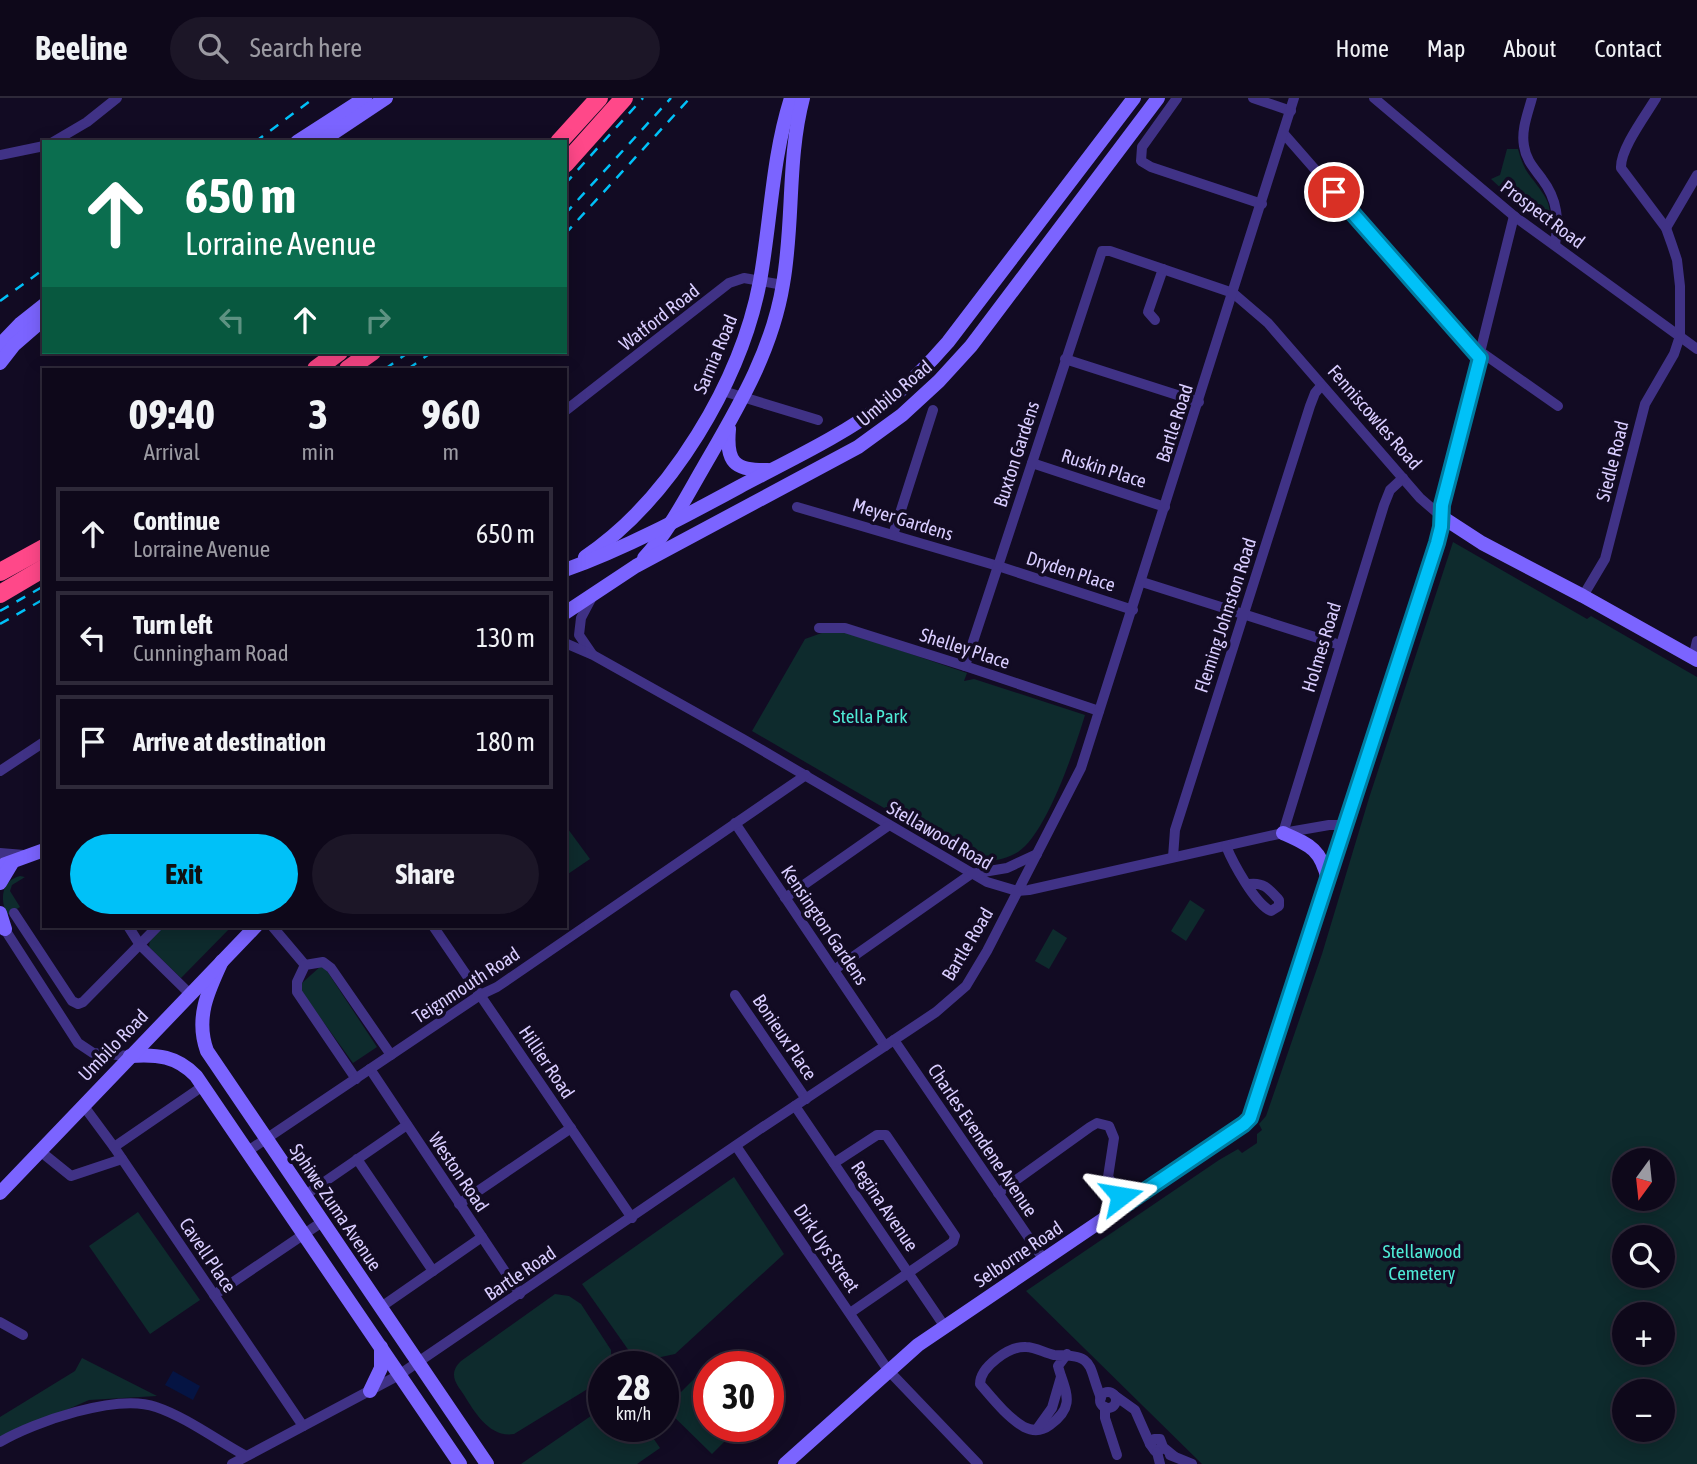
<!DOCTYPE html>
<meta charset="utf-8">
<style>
:root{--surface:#0e081a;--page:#1c1627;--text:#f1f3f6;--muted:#9b9aa2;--line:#2e2939;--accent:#00c1f8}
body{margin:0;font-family:"Asap Condensed",sans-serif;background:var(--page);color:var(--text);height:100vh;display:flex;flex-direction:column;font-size:26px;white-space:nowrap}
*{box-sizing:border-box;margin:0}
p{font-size:23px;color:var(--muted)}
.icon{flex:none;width:38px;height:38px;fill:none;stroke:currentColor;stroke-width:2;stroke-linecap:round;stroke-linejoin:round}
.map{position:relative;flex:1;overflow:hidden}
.drawer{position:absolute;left:42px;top:270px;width:525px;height:560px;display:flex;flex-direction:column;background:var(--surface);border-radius:0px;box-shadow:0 4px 18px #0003,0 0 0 2px var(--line)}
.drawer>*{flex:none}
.top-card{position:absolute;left:42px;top:42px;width:525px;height:214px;border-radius:0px;box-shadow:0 4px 18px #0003,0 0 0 2px var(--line);background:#0b6e4f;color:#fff;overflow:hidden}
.needle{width:46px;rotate:195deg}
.tools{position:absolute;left:1612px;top:1050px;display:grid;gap:14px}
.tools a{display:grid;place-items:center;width:63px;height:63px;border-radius:50%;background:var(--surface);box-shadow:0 4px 18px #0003,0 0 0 2px var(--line);font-size:35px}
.speed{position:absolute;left:588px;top:1253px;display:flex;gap:14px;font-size:35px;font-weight:700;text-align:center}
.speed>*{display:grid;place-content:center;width:91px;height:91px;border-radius:50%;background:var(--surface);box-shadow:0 4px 18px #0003,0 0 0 2px var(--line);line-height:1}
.speed small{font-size:18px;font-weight:400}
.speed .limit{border:10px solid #d22;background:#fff;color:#111}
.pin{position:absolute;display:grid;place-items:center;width:60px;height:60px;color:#fff;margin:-30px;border:4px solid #fff;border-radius:50%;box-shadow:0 2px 7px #0007}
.me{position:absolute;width:77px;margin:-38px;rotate:76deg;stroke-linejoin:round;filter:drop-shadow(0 0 5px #0008)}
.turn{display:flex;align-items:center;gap:24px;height:147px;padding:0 28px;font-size:32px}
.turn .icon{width:91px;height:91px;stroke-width:2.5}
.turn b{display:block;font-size:49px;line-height:60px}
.lanes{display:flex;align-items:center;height:66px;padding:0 28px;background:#0003;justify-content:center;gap:35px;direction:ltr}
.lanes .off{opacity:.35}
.eta{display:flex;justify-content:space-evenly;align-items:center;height:119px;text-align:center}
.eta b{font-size:42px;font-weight:700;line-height:49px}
.cta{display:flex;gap:14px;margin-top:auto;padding:14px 28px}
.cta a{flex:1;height:80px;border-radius:42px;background:var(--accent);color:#111;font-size:28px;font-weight:700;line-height:80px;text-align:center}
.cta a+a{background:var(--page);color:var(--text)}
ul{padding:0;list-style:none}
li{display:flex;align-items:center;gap:21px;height:94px;margin:0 14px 10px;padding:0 14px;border:4px solid var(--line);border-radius:0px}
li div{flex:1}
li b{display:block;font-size:26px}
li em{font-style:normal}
header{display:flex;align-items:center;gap:42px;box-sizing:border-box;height:98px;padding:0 35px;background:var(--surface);border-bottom:2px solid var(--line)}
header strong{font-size:33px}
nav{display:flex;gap:38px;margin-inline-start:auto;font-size:24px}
.search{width:490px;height:63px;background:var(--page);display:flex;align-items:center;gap:18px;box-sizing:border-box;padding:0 24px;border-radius:38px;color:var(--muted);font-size:26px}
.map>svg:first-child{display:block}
</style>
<header>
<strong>Beeline</strong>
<div class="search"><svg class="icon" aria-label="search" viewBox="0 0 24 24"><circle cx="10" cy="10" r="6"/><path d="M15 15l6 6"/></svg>Search here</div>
<nav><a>Home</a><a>Map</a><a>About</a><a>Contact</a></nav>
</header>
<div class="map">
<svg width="1697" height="1366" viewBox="0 0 1697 1366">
<rect width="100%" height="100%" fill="#120b23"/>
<g fill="#0e2b2d" fill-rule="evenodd">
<path d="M 1507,51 L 1518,51 C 1520,58 1522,65 1526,72 C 1535,87 1560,108 1545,126 L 1519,107 L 1491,81 L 1500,77 Z"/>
<path d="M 1453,444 L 1587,521 L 1591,518 L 1697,579 L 1697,1366 L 1202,1366 L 1026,1193 L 1219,1062 L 1238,1051 L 1242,1055 L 1257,1045 L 1257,1036 L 1262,1032 L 1259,1026 L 1266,1018 L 1322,856 L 1369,700 ZM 1624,1062 L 1662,1062 L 1662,1101 L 1624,1101 ZM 1624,1139 L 1662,1139 L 1662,1178 L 1624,1178 ZM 1624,1216 L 1662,1216 L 1662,1255 L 1624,1255 ZM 1624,1293 L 1662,1293 L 1662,1332 L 1624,1332 Z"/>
<path d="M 830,532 L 843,533 L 967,575 L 964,583 L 974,581 L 1085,617 C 1075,650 1047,735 1018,754 C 1003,763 986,765 970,760 L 752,633 L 805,541 Z"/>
<path d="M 565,727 L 590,761 L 565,778 Z"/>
<path d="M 20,778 L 25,779 L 12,787 L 10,793 L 20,809 L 7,817 C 0,801 1,783 20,778 Z"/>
<path d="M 1190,802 L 1205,812 L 1186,843 L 1171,833 Z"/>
<path d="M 163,828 L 232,828 L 181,880 L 149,849 L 150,841 Z"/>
<path d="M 1053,831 L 1067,840 L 1049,871 L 1035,863 Z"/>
<path d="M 321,868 L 325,870 L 377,949 L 353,965 L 301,893 L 302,885 Z"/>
<path d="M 734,1079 L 784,1156 L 675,1256 L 661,1259 L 634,1260 L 582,1186 Z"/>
<path d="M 138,1114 L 200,1202 L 150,1236 L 89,1148 Z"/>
<path d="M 555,1196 L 569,1198 L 581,1206 L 611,1252 L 611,1269 L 604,1269 L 604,1280 L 599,1284 L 514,1336 C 490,1340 475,1315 464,1297 C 460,1291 454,1284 454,1277 C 454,1271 457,1267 461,1263 Z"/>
<path d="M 82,1260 L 157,1298 L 89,1302 L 0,1341 L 0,1319 L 75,1273 Z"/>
<path d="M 697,1278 L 709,1290 L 709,1328 L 740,1328 L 712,1356 L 665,1310 Z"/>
<path d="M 604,1309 L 604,1328 L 645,1328 L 660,1350 L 637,1366 L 521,1366 Z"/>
</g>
<path fill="#051443" d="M 173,1273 L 200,1288 L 193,1302 L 165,1287 Z"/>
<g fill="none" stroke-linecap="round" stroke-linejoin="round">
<g stroke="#403286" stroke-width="10">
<path d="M 1177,0 L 1142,49 L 1141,63 L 1151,69 L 1262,106"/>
<path d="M 1253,0 L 1291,13"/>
<path d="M 1374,0 L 1514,118 L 1697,251"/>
<path d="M 1532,0 C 1528,15 1521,32 1524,48 C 1526,62 1534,70 1542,81 C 1558,102 1559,122 1555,147"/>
<path d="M 1284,36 L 1480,260"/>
<path d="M 53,44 L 87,24 L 117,0"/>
<path d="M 0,57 L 44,48"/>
<path d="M 1666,130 L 1697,77"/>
<path d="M 1155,222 L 1148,214 L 1163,171"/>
<path d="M 1481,254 L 1558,308"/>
<path d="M 1065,261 L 1199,304"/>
<path d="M 723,293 L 818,322"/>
<path d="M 565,313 L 729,185 L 744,180 L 783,187"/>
<path d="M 1032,365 L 1165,409"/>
<path d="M 797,409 L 998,468 L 1133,512"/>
<path d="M 1442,419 L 1442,407 L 1514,118"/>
<path d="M 893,437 L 933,312"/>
<path d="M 1142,484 L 1340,547"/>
<path d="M 1583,498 L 1605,461 L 1645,306 L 1674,256 L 1680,238 L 1680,188 L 1677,162 L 1672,147 L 1666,130 L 1621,70 C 1620,51 1646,17 1656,0"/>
<path d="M 591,501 L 581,520 L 579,537 L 592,556"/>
<path d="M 819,530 L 845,530 L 965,568 L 1099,613"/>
<path d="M 565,545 L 593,557 L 743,641 L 987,784 L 1017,793 L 1029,792 L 1283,735 L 1329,727 L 1347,727"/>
<path d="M 1693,560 L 1697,543"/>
<path d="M 965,568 L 1102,153 L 1110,153 L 1233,195 L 1268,225 L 1420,400 L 1442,419"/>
<path d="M 0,673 L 44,644"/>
<path d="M 735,725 L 885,948"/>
<path d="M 1283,735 L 1384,407 L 1390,392 L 1403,380"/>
<path d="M 1226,748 C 1233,765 1255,806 1271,813 L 1279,808 L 1279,802 C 1269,791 1264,784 1249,786"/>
<path d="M 0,755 L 24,757"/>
<path d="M 1173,759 L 1175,732 L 1310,308 L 1315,295 L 1321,288"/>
<path d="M 785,800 L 888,728"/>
<path d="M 14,815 L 72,903 L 78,906 L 83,904 L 158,828"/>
<path d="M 2,827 L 78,945 L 93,955 L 130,958"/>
<path d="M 128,828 L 140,847 L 189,895"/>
<path d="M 272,828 L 305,867"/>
<path d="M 433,828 L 632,1120"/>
<path d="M 834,872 L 971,776 L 1007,770 L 1037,756"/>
<path d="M 735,897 L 806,1001"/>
<path d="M 894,942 L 1044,1162"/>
<path d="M 370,971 L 520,1196"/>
<path d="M 356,981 L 297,894 L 297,884 L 305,867 L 323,864 L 331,870 L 391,957"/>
<path d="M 83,1007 L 114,1049 L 303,1328"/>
<path d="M 795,1008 L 945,1229"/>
<path d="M 736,1048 L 888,1272 L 978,1366"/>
<path d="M 114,1049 L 203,988"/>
<path d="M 40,1053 L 71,1078 L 122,1061"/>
<path d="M 248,1053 L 480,897 L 497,889 L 806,677"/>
<path d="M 357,1061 L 433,1173"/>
<path d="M 834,1065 L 877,1037 L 886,1037 L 955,1138 L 953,1144 L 850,1215"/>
<path d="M 998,1095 L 1090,1029 L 1097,1025 L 1109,1028 L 1114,1040 L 1108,1079 L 1127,1105"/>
<path d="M 304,1098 L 407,1027"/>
<path d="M 459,1106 L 571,1030"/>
<path d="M 214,1197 L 322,1124"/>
<path d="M 381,1209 L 482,1139"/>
<path d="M 0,1224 L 23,1237"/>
<path d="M 1067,1256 L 1058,1268 C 1065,1294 1077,1307 1050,1327 C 1042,1333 1034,1334 1024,1329 C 1007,1319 993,1301 980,1286 C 980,1269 1009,1248 1026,1249 C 1036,1249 1044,1255 1054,1257 C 1096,1257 1087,1266 1101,1300"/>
<circle cx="1108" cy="1302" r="8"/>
<path d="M 1114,1297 L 1135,1312 L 1150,1346"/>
<path d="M 1105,1309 L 1105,1320 L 1117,1357"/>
<path d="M 1037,1331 L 1052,1310 L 1061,1279"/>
<path d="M 0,1344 C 34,1324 117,1295 156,1309 C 186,1319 218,1343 246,1358"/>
<path d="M 1163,1349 L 1159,1353 L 1155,1353 L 1150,1346 L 1154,1341 L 1160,1341 L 1163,1349 L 1174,1358"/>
<path d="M 1157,1354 L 1160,1366"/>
<path d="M 1170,1357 L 1192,1366"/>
<path d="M 232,1366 L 399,1277 L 763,1029 L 936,914 L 966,888 L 987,853 L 1081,670 L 1294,0"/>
</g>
<g stroke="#7b64ff" stroke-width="14">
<path d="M 297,44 L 365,0"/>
<path d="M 320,44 L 386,0"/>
<path d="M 0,247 L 20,226 L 44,207"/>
<path d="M 0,265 L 14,247 L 44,221"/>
<path d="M 729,331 C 726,364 734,373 768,372"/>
<path d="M 1442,419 L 1482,445 L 1583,498 L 1697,562"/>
<path d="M 585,459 C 671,401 741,283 760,183 C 771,122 772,60 791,0"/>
<path d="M 644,460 C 669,433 685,401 703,370 C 737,311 772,254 783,186 C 794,124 787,61 803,0"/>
<path d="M 565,472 C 626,450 682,420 739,389 C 788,363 842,338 887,304 C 909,286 929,266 948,244 L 1134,0"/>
<path d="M 565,515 L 636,468 L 858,349 L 902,317 L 939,283 L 971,248 L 1158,0"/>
<path d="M 1283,735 C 1310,747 1321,751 1328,782"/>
<path d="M 0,768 L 44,752"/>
<path d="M 0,785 L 12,765"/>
<path d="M 0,815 L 5,831"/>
<path d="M 222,863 C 208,893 195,920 207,953 L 487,1366"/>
<path d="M 130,958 C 157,956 177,958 196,978 L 460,1366"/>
<path d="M 0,1095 L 256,828"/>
<path d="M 370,1293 L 381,1270 L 381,1249"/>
<path d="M 785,1366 L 918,1247 L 1244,1026 L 1250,1020 L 1437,445 L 1442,419"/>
</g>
<g stroke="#ff4889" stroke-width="18">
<path d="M 559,44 L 599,0"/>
<path d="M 565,66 L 624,0"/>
<path d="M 316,271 L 339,254"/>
<path d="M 348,271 L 372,254"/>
<path d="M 0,474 L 44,450"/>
<path d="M 0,496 L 44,470"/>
</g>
<g stroke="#00c1f8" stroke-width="2.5" stroke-dasharray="10 9" stroke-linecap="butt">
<path d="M 255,44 L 314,0"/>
<path d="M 565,86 L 643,0"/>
<path d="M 565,116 L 671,0"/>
<path d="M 565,136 L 690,0"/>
<path d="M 0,203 L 44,171"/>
<path d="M 385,271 L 409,254"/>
<path d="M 408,271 L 432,254"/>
<path d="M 0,513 L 44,488"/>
<path d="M 0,526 L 44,501"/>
</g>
</g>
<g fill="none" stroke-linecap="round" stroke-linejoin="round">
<defs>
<path id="route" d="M 1121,1098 L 1127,1105 L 1244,1026 L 1250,1020 L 1437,445 L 1441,429 L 1442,407 L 1480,260 L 1334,94"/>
</defs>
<use href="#route" stroke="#007da1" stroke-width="18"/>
<use href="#route" stroke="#00c1f8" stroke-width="12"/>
</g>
<g text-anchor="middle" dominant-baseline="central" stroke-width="7" stroke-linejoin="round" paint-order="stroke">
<g font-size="19" fill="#d9cdff" stroke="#120b23">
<text transform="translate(1543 116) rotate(37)">Prospect Road</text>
<text transform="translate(659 219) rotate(-38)">Watford Road</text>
<text transform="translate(715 256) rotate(-67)">Sarnia Road</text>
<text transform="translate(894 295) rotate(-40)">Umbilo Road</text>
<text transform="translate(1375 319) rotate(49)">Fenniscowles Road</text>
<text transform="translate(1174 325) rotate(-72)">Bartle Road</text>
<text transform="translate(1016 356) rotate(-72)">Buxton Gardens</text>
<text transform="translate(1612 363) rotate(-76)">Siedle Road</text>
<text transform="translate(1104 370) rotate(18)">Ruskin Place</text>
<text transform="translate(903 421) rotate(17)">Meyer Gardens</text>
<text transform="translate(1071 473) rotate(18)">Dryden Place</text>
<text transform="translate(1225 517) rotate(-72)">Fleming Johnston Road</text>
<text transform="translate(1321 549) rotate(-73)">Holmes Road</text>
<text transform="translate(965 550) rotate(18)">Shelley Place</text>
<text transform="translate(940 737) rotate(30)">Stellawood Road</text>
<text transform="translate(825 827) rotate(56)">Kensington Gardens</text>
<text transform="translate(967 846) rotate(-59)">Bartle Road</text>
<text transform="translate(466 887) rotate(-33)">Teignmouth Road</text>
<text transform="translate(785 939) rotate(56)">Bonieux Place</text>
<text transform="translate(113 947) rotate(-46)">Umbilo Road</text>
<text transform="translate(547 964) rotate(56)">Hillier Road</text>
<text transform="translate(983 1042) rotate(56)">Charles Evendene Avenue</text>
<text transform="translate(459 1074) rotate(56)">Weston Road</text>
<text transform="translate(885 1108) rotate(56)">Regina Avenue</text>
<text transform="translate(336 1109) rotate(56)">Sphiwe Zuma Avenue</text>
<text transform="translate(827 1150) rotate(56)">Dirk Uys Street</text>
<text transform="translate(1018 1156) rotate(-34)">Selborne Road</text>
<text transform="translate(208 1157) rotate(56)">Cavell Place</text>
<text transform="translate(520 1175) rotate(-34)">Bartle Road</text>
</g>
<g font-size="19" fill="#4fead6" stroke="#120b23">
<text x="870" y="618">Stella Park</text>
<text x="1422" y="1153">Stellawood<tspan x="1422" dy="22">Cemetery</tspan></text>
</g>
</g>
</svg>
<div class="tools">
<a><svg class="needle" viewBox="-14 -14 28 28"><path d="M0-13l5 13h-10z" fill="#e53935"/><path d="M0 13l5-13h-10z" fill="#9b9aa2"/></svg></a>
<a><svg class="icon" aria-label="search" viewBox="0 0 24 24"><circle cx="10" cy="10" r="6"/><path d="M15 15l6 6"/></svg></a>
<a>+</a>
<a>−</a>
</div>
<div class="speed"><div>28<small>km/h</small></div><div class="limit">30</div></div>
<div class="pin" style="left:1334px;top:94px;background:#d93025"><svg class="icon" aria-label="arrive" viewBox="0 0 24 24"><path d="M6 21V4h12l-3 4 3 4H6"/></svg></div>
<svg class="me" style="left:1121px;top:1098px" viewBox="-20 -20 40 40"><path d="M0-17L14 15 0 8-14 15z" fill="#00c1f8" stroke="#fff" stroke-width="4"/></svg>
<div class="top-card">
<div class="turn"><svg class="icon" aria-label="ahead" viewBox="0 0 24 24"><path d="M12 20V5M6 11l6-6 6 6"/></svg><div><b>650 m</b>Lorraine Avenue</div></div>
<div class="lanes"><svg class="icon off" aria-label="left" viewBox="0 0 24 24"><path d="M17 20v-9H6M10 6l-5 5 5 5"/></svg><svg class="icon" aria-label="ahead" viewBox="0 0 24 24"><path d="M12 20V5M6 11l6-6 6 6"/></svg><svg class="icon off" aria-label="right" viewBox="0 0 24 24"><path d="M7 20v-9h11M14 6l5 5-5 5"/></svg></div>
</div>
<section class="drawer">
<div class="eta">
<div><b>09:40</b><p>Arrival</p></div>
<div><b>3</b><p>min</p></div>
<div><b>960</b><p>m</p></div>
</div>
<ul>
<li><svg class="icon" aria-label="ahead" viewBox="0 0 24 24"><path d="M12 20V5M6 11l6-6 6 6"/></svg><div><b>Continue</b><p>Lorraine Avenue</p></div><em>650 m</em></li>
<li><svg class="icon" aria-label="left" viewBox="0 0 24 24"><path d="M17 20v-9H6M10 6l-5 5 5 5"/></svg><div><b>Turn left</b><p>Cunningham Road</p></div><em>130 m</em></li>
<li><svg class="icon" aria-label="arrive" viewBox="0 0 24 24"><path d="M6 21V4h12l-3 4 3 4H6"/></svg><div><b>Arrive at destination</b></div><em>180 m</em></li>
</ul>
<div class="cta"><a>Exit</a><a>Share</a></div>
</section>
</div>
